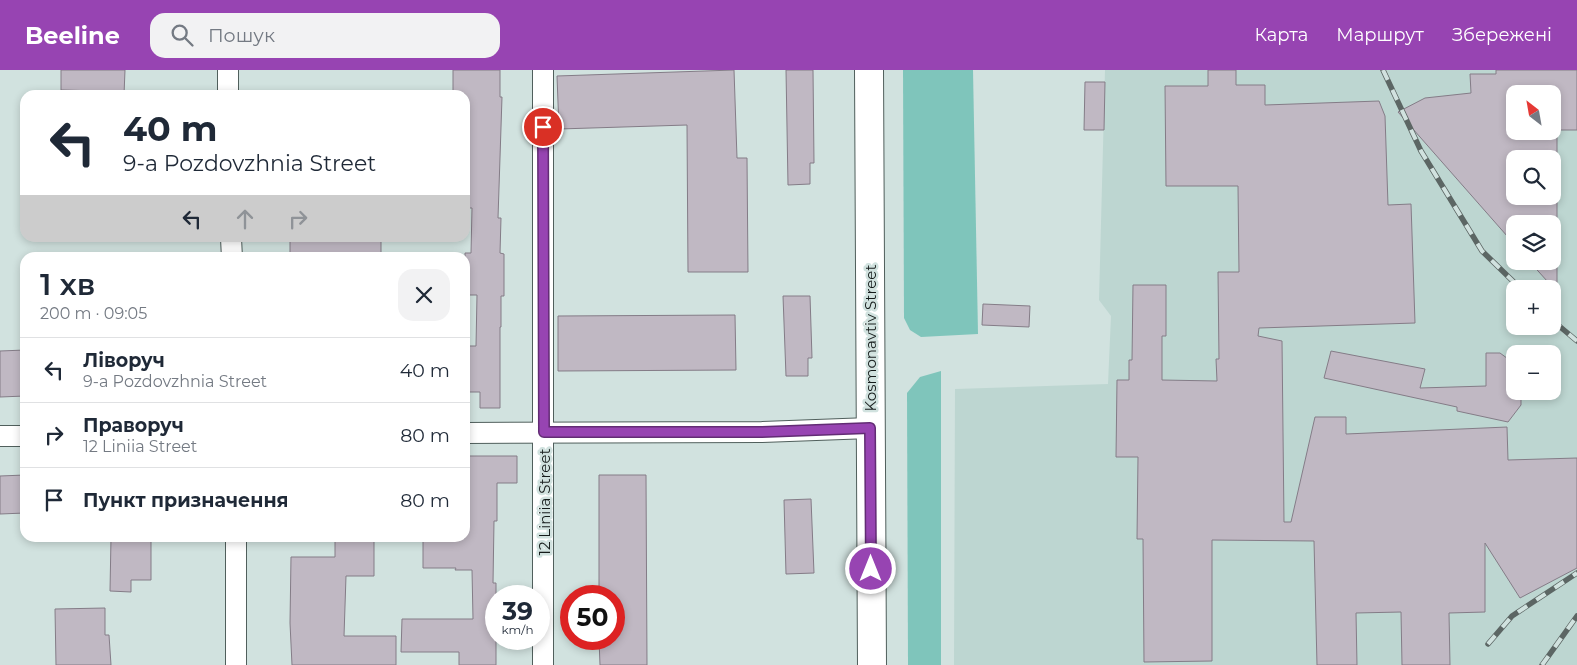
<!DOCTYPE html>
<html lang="uk">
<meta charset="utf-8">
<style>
:root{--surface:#fff;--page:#f2f2f3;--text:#1f2937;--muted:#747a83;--line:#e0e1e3;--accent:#9744b2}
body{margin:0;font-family:Montserrat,sans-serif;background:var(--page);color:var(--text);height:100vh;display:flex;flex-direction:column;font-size:19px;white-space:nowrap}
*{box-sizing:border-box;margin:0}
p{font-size:16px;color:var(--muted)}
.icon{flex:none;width:28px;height:28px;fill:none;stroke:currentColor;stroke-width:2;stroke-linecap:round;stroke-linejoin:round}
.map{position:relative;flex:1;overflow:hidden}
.drawer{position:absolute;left:20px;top:182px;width:450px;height:290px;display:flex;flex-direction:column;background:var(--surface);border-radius:15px;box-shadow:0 2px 8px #0003}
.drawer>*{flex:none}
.guide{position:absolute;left:20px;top:20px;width:450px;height:152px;border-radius:15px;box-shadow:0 2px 8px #0003;background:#fff;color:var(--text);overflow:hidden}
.needle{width:32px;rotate:329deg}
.fabs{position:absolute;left:1506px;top:15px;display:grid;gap:10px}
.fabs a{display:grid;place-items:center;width:55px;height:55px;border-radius:10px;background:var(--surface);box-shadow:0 2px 8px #0003;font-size:25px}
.speed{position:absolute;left:485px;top:515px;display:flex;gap:10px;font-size:25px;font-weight:700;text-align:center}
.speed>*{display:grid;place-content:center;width:65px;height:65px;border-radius:50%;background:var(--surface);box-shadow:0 2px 8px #0003;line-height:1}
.speed small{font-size:12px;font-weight:400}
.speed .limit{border:8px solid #d22;background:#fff;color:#111}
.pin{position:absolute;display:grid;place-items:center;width:42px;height:42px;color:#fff;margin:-21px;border:2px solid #fff;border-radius:50%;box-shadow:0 1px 5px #0007}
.me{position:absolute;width:55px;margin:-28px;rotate:0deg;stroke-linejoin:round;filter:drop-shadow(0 0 4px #0008)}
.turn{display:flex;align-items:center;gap:18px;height:105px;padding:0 20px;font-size:22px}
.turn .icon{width:65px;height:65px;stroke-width:2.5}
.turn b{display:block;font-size:35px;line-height:42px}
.lanes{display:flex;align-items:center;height:48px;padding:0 20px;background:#0003;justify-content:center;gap:25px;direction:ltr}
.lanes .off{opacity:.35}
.round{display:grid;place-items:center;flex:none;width:52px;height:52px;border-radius:15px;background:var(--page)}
.head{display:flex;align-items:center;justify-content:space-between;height:85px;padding:0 20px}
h1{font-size:30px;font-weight:600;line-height:38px}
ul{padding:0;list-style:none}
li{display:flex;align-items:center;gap:15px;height:65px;padding:0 20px;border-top:1px solid var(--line)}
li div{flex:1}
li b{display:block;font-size:19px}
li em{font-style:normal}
header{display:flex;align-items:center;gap:30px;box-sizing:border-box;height:70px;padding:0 25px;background:var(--accent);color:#fff}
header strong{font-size:24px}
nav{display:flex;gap:28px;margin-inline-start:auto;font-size:18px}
.search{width:350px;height:45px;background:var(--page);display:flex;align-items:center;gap:12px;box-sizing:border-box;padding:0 18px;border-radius:15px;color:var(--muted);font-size:19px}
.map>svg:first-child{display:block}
</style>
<header>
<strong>Beeline</strong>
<div class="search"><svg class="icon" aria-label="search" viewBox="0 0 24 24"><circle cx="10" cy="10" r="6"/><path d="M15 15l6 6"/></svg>Пошук</div>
<nav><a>Карта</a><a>Маршрут</a><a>Збережені</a></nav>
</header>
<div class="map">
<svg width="1577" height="595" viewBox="0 0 1577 595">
<rect width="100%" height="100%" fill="#d1e2df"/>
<path fill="#bdd6d1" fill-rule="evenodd" d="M 1105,0 L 1577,0 L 1577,595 L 954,595 L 955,319 L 1108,314 L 1111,246 L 1099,230 ZM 1515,24 L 1552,24 L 1552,61 L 1515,61 ZM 1515,89 L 1552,89 L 1552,126 L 1515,126 ZM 1515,154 L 1552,154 L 1552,191 L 1515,191 ZM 1515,219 L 1552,219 L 1552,256 L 1515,256 ZM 1515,284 L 1552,284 L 1552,321 L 1515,321 Z"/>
<g fill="#7fc5bb">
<path d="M 903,0 L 973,0 L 978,264 L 921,267 L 910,260 L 904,248 Z"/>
<path d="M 941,301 L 941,595 L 908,595 L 907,323 L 920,307 Z"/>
</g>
<g fill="#c0b8c3" stroke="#847c87" fill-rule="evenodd">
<path d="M 61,0 L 125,0 L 124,25 L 100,25 L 100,21 L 61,20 Z"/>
<path d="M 453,0 L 500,0 L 500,27 L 502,27 L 498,148 L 501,148 L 500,183 L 504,184 L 504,226 L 501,226 L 501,257 L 500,257 L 500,338 L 480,338 L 480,322 L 465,322 L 466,276 L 476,276 L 477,225 L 465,225 L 465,183 L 471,183 L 472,138 L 465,138 L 465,24 L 453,24 Z"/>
<path d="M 734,0 L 737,88 L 747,88 L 748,202 L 688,202 L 687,55 L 559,59 L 557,6 Z"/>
<path d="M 786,0 L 813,0 L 814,93 L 810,93 L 810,114 L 788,115 Z"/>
<path d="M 1208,0 L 1236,0 L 1236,15 L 1265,15 L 1265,35 L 1379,31 L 1385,46 L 1388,135 L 1411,134 L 1415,253 L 1259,258 L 1258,266 L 1282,271 L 1284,452 L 1291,452 L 1315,347 L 1346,347 L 1346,364 L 1507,357 L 1508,390 L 1577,388 L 1577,498 L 1520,528 L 1485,473 L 1485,542 L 1449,543 L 1450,595 L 1402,595 L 1401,542 L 1356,543 L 1357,595 L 1317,595 L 1314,471 L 1212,470 L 1212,591 L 1144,592 L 1143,469 L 1137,469 L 1138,387 L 1116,387 L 1117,310 L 1129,310 L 1129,290 L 1132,290 L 1133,215 L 1166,215 L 1166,266 L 1162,266 L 1162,310 L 1217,311 L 1216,289 L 1219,289 L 1218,202 L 1239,202 L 1238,116 L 1166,116 L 1165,16 L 1208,16 Z"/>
<path d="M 1496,0 L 1577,0 L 1577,60 L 1557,60 L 1557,222 L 1529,191 L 1552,191 L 1552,154 L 1515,154 L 1515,175 L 1398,42 L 1425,28 L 1471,23 L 1470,4 L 1496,4 ZM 1515,24 L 1552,24 L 1552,61 L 1515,61 ZM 1515,89 L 1552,89 L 1552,126 L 1515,126 Z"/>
<path d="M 1085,12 L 1105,12 L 1104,60 L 1084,60 Z"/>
<rect x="290" y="168" width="91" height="20"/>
<path d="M 783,226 L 810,226 L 812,288 L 808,288 L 808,306 L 786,306 Z"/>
<path d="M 983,234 L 1030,236 L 1029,257 L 982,255 Z"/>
<path d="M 735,245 L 736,300 L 558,301 L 558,246 Z"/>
<path d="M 25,280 L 25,326 L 0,327 L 0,281 Z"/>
<path d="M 1331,281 L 1425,299 L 1420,318 L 1486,316 L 1486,283 L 1500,283 L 1515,294 L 1515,321 L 1521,321 L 1521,335 L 1508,352 L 1457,341 L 1457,337 L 1324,308 Z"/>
<path d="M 468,386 L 517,386 L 517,413 L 497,413 L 497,451 L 494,451 L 493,513 L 496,513 L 496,595 L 459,595 L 459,582 L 401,582 L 402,549 L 473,549 L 472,500 L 455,500 L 456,498 L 423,498 L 423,468 L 465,468 L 465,405 L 468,405 Z"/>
<path d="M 25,405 L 25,443 L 0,444 L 0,406 Z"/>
<path d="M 599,405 L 646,405 L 647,595 L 600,595 L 599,569 L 614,569 L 614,526 L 599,526 Z"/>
<path d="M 811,429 L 814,503 L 786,504 L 784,430 Z"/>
<path d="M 111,468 L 151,468 L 151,510 L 131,510 L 131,522 L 110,521 Z"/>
<path d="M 335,468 L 374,468 L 374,506 L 346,506 L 344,566 L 396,566 L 396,595 L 292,595 L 290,553 L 291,487 L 335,487 Z"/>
<path d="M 105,538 L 105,565 L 109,565 L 111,595 L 56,595 L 55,539 Z"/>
</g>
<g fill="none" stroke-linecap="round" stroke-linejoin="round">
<defs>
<g id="minor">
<path d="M 228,0 L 228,25"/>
<path d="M 543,0 L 543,595"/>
<path d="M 231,168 L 232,188"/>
<path d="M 465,363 L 762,362 L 870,358"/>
<path d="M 0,366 L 25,366"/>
<path d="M 236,468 L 236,595"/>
</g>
<path id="secondary" d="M 869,0 L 872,595"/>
</defs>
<use href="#minor" stroke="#505f5c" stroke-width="22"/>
<use href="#secondary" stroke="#505f5c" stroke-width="30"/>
<use href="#minor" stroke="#fff" stroke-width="20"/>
<use href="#secondary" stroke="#fff" stroke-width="28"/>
<defs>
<g id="rail">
<path d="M 1383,0 L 1421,81 L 1482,181 L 1521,219"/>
<path d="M 1552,250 L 1577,271"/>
<path d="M 1488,574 L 1512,546 L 1577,503"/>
<path d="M 1542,595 L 1577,546"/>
</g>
</defs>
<use href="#rail" stroke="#5c6664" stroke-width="5.5"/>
<use href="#rail" stroke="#d1e2df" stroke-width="4" stroke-dasharray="11" stroke-linecap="butt"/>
</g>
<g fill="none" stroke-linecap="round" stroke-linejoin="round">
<defs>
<path id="route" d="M 543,57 L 544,362 L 762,362 L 870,358 L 871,499"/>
</defs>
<use href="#route" stroke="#622c74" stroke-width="12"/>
<use href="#route" stroke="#9744b2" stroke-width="9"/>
</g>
<g text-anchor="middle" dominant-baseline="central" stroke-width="5" stroke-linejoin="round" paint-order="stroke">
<g font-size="15" fill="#151b1a" stroke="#d1e2df">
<text transform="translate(870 268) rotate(-90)">Kosmonavtiv Street</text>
<text transform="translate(544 432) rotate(-90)">12 Liniia Street</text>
</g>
</g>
</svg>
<div class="fabs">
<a><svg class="needle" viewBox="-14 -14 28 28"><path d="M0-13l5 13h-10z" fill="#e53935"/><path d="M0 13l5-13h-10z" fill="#747a83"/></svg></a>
<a><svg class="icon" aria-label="search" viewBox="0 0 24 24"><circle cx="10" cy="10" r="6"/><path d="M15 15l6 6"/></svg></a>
<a><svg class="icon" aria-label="layers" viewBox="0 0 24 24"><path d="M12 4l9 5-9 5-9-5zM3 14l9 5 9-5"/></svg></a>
<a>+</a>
<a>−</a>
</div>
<div class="speed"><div>39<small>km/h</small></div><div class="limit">50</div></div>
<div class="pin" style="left:543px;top:57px;background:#d93025"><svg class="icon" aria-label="arrive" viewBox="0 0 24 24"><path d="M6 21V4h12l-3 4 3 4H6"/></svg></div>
<svg class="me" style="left:871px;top:499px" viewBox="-20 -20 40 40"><circle r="17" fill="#9744b2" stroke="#fff" stroke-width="3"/><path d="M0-11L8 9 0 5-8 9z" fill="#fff"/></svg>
<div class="guide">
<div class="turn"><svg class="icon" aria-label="left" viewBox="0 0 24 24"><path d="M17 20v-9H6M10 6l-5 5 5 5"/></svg><div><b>40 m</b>9-a Pozdovzhnia Street</div></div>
<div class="lanes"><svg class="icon" aria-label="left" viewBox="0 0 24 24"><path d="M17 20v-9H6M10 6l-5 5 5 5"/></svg><svg class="icon off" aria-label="ahead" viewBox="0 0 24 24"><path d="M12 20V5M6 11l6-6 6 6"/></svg><svg class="icon off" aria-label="right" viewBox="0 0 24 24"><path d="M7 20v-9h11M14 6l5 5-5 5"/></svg></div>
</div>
<section class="drawer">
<div class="head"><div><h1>1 хв</h1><p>200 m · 09:05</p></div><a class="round"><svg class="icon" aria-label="close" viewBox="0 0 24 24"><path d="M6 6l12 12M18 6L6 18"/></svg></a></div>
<ul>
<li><svg class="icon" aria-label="left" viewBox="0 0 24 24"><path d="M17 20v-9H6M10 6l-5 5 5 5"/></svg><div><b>Ліворуч</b><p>9-a Pozdovzhnia Street</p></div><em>40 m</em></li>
<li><svg class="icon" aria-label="right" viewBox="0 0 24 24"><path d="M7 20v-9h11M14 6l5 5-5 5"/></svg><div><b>Праворуч</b><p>12 Liniia Street</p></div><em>80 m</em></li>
<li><svg class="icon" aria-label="arrive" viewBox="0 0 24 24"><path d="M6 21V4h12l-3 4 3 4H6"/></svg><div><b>Пункт призначення</b></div><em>80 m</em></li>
</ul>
</section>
</div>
